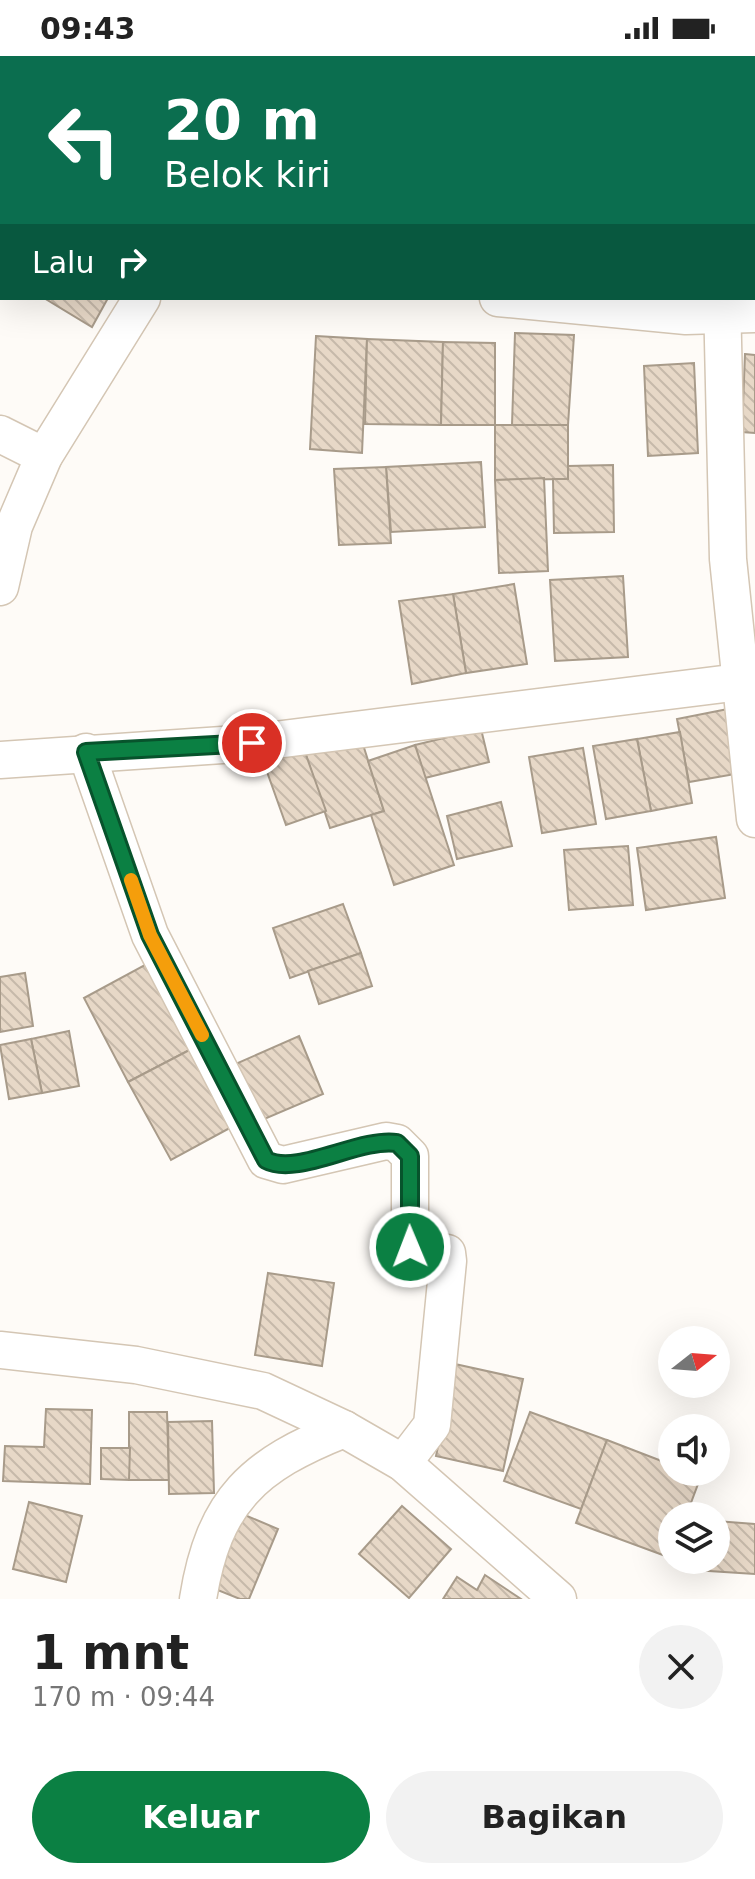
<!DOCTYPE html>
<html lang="id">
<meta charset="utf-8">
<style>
:root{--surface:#fff;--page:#f2f2f2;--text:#222;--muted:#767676;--accent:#0b8043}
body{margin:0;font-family:"DejaVu Sans",sans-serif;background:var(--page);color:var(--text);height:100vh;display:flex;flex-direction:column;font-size:30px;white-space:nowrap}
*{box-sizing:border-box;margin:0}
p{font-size:26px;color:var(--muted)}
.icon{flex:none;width:44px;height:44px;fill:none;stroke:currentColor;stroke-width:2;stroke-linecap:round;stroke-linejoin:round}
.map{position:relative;height:1543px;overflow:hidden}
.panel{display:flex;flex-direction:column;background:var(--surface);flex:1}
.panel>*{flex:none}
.top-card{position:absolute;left:0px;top:0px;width:756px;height:244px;box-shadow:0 8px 32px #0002;background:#0b6e4f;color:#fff;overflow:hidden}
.needle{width:52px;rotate:73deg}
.buttons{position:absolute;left:658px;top:1270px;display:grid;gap:16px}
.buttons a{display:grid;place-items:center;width:72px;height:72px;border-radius:50%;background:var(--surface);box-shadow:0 8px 32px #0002;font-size:40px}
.pin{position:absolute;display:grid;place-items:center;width:68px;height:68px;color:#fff;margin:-34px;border:4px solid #fff;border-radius:50%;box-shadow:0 2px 8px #0007}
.me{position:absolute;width:88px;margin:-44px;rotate:359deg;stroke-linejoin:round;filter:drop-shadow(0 0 6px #0008)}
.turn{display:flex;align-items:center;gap:28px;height:168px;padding:0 32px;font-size:36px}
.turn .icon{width:104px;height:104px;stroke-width:2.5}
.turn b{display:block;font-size:56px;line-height:68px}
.then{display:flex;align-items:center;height:76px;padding:0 32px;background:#0003;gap:16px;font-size:30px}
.round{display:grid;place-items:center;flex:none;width:84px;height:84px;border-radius:42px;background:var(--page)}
.head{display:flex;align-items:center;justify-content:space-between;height:136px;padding:0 32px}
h1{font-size:48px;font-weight:800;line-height:60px}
.primary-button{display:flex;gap:16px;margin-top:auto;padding:16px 32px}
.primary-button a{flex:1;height:92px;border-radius:48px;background:var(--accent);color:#fff;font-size:32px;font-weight:800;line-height:92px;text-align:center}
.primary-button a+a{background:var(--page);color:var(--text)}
.status{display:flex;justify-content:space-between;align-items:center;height:56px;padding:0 40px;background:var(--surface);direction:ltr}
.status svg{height:22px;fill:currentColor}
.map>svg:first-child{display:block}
</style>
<div class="status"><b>09:43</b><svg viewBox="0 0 49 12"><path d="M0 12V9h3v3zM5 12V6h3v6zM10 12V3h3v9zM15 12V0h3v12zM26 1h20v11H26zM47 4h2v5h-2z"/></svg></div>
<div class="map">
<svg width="755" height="1543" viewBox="0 0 755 1543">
<defs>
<pattern id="building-back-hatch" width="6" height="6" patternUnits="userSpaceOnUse" patternTransform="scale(2)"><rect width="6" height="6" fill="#e7d8c7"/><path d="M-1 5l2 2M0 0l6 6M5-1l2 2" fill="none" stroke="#c6b9aa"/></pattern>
</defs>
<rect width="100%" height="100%" fill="#fefbf7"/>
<g fill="url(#building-back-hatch)" stroke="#a89b8a" stroke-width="2">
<path d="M 163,0 L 243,0 L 246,2 L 166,2 Z"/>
<path d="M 340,0 L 412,0 L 339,2 Z"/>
<path d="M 44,242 L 108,242 L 92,271 Z"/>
<path d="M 515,277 L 574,279 L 568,369 L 512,369 Z"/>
<path d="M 316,280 L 367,283 L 362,397 L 310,393 Z"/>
<path d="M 367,283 L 443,286 L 441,369 L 365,368 Z"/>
<path d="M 443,286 L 495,287 L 495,369 L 441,369 Z"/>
<path d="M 745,298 L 755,299 L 755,377 L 742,376 Z"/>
<path d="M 694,307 L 698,397 L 648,400 L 644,310 Z"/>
<path d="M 495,369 L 568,369 L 568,423 L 495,424 Z"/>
<path d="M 481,406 L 485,471 L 391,476 L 386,411 Z"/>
<path d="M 613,409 L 614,476 L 554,477 L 553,423 L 568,423 L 568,410 Z"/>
<path d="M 386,411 L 391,487 L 339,489 L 334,413 Z"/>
<path d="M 544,422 L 548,515 L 499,517 L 495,424 Z"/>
<path d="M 623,520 L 628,601 L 555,605 L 550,524 Z"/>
<path d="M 514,528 L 527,608 L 466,617 L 453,538 Z"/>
<path d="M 453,538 L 466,617 L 412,628 L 399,545 Z"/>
<path d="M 728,653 L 741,717 L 689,726 L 677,663 Z"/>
<path d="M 481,673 L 489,706 L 425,722 L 415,689 Z"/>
<path d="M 680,676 L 692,747 L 651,755 L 637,683 Z"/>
<path d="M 360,679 L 384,755 L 330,772 L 305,696 Z"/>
<path d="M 637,683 L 651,755 L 606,763 L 593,690 Z"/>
<path d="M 301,685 L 326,755 L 286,769 L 261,699 Z"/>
<path d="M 415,689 L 454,809 L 394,829 L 371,759 L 384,755 L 368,705 Z"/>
<path d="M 583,692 L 596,768 L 542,777 L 529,701 Z"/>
<path d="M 501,746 L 512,790 L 457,803 L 447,760 Z"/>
<path d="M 716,781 L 725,842 L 646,854 L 637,792 Z"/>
<path d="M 628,790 L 633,849 L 569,854 L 564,794 Z"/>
<path d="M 343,848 L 361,897 L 290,922 L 273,872 Z"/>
<path d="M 361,897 L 372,930 L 319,948 L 308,915 Z"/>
<path d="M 154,904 L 199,989 L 128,1026 L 84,942 Z"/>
<path d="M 25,917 L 33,970 L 0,976 L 0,921 Z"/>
<path d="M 69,975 L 79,1030 L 42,1037 L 31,983 Z"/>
<path d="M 299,980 L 323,1038 L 255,1067 L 231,1010 Z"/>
<path d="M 31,983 L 42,1037 L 9,1043 L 0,989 Z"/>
<path d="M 199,989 L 239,1067 L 171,1104 L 128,1026 Z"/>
<path d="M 268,1217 L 334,1227 L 322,1310 L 255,1299 Z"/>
<path d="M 455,1308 L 523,1323 L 503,1415 L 436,1400 Z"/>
<path d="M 46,1353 L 92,1354 L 90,1428 L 3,1425 L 5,1390 L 44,1391 Z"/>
<path d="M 129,1356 L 167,1356 L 169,1424 L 129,1424 Z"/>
<path d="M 530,1356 L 607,1384 L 581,1453 L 504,1425 Z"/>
<path d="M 212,1365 L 214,1437 L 169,1438 L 168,1366 Z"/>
<path d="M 607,1384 L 672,1409 L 672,1416 L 701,1420 L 686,1460 L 672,1460 L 671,1502 L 576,1467 Z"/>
<path d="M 101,1392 L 130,1392 L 129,1424 L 101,1423 Z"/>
<path d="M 29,1446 L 82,1460 L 66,1526 L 13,1513 Z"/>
<path d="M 402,1450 L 451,1493 L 409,1542 L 359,1498 Z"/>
<path d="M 240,1457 L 278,1473 L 249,1543 L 240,1543 L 210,1531 Z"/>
<path d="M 716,1465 L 755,1468 L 755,1518 L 694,1514 L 695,1504 L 716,1504 Z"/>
<path d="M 485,1519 L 521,1543 L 443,1543 L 457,1521 L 477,1534 Z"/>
</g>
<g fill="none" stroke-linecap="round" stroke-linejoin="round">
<defs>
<g id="minor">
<path d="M 304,2 L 306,0"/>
<path d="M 743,2 L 743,0"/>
<path d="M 498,242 L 686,260 L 755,258"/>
<path d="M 722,242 L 728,503 L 755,763"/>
<path d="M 0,378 L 44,400"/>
<path d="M 0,531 L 14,470 L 44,400 L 142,242"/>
<path d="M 86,696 L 150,879 L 266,1104 L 283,1109 L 386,1085 L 397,1087 L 410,1100 L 410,1191 L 447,1197 L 448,1205 L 432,1369 L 403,1407"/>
<path d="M 0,704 L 252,687 L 755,624"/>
<path d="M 0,1294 L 136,1309 L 263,1335 L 344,1373 L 403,1407 L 558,1543"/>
<path d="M 198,1543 C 214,1444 253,1409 344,1373"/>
</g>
</defs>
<use href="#minor" stroke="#d4c6b4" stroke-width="39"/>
<use href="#minor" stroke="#fff" stroke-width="36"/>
</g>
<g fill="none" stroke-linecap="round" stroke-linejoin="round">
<defs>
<path id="route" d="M 252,687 L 86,696 L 150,879 L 266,1104 C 297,1121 360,1081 397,1087 L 410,1100 L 410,1191"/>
</defs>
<use href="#route" stroke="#07532c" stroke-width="20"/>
<use href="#route" stroke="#0b8043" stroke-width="14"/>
<path stroke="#f59e0b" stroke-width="14" d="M 131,824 L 150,879 L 202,979"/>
</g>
</svg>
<div class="buttons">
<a><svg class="needle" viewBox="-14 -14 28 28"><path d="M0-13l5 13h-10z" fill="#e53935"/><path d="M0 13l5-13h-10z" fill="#767676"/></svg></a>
<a><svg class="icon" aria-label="sound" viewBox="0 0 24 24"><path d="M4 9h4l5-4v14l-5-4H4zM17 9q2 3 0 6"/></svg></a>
<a><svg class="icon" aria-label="layers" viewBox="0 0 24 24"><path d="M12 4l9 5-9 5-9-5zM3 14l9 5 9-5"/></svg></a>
</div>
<div class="pin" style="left:252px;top:687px;background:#d93025"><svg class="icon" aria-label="arrive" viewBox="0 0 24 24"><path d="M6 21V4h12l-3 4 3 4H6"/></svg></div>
<svg class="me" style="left:410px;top:1191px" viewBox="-20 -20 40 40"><circle r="17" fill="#0b8043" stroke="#fff" stroke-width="3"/><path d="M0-11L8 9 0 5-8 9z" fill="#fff"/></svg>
<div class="top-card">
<div class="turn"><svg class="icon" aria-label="left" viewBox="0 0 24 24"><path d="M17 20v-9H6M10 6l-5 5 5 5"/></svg><div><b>20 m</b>Belok kiri</div></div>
<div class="then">Lalu<svg class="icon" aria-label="right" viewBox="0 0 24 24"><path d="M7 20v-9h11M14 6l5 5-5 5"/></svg></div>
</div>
</div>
<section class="panel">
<div class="head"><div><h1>1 mnt</h1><p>170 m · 09:44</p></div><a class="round"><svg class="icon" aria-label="close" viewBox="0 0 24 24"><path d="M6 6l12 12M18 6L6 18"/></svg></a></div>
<div class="primary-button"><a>Keluar</a><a>Bagikan</a></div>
</section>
